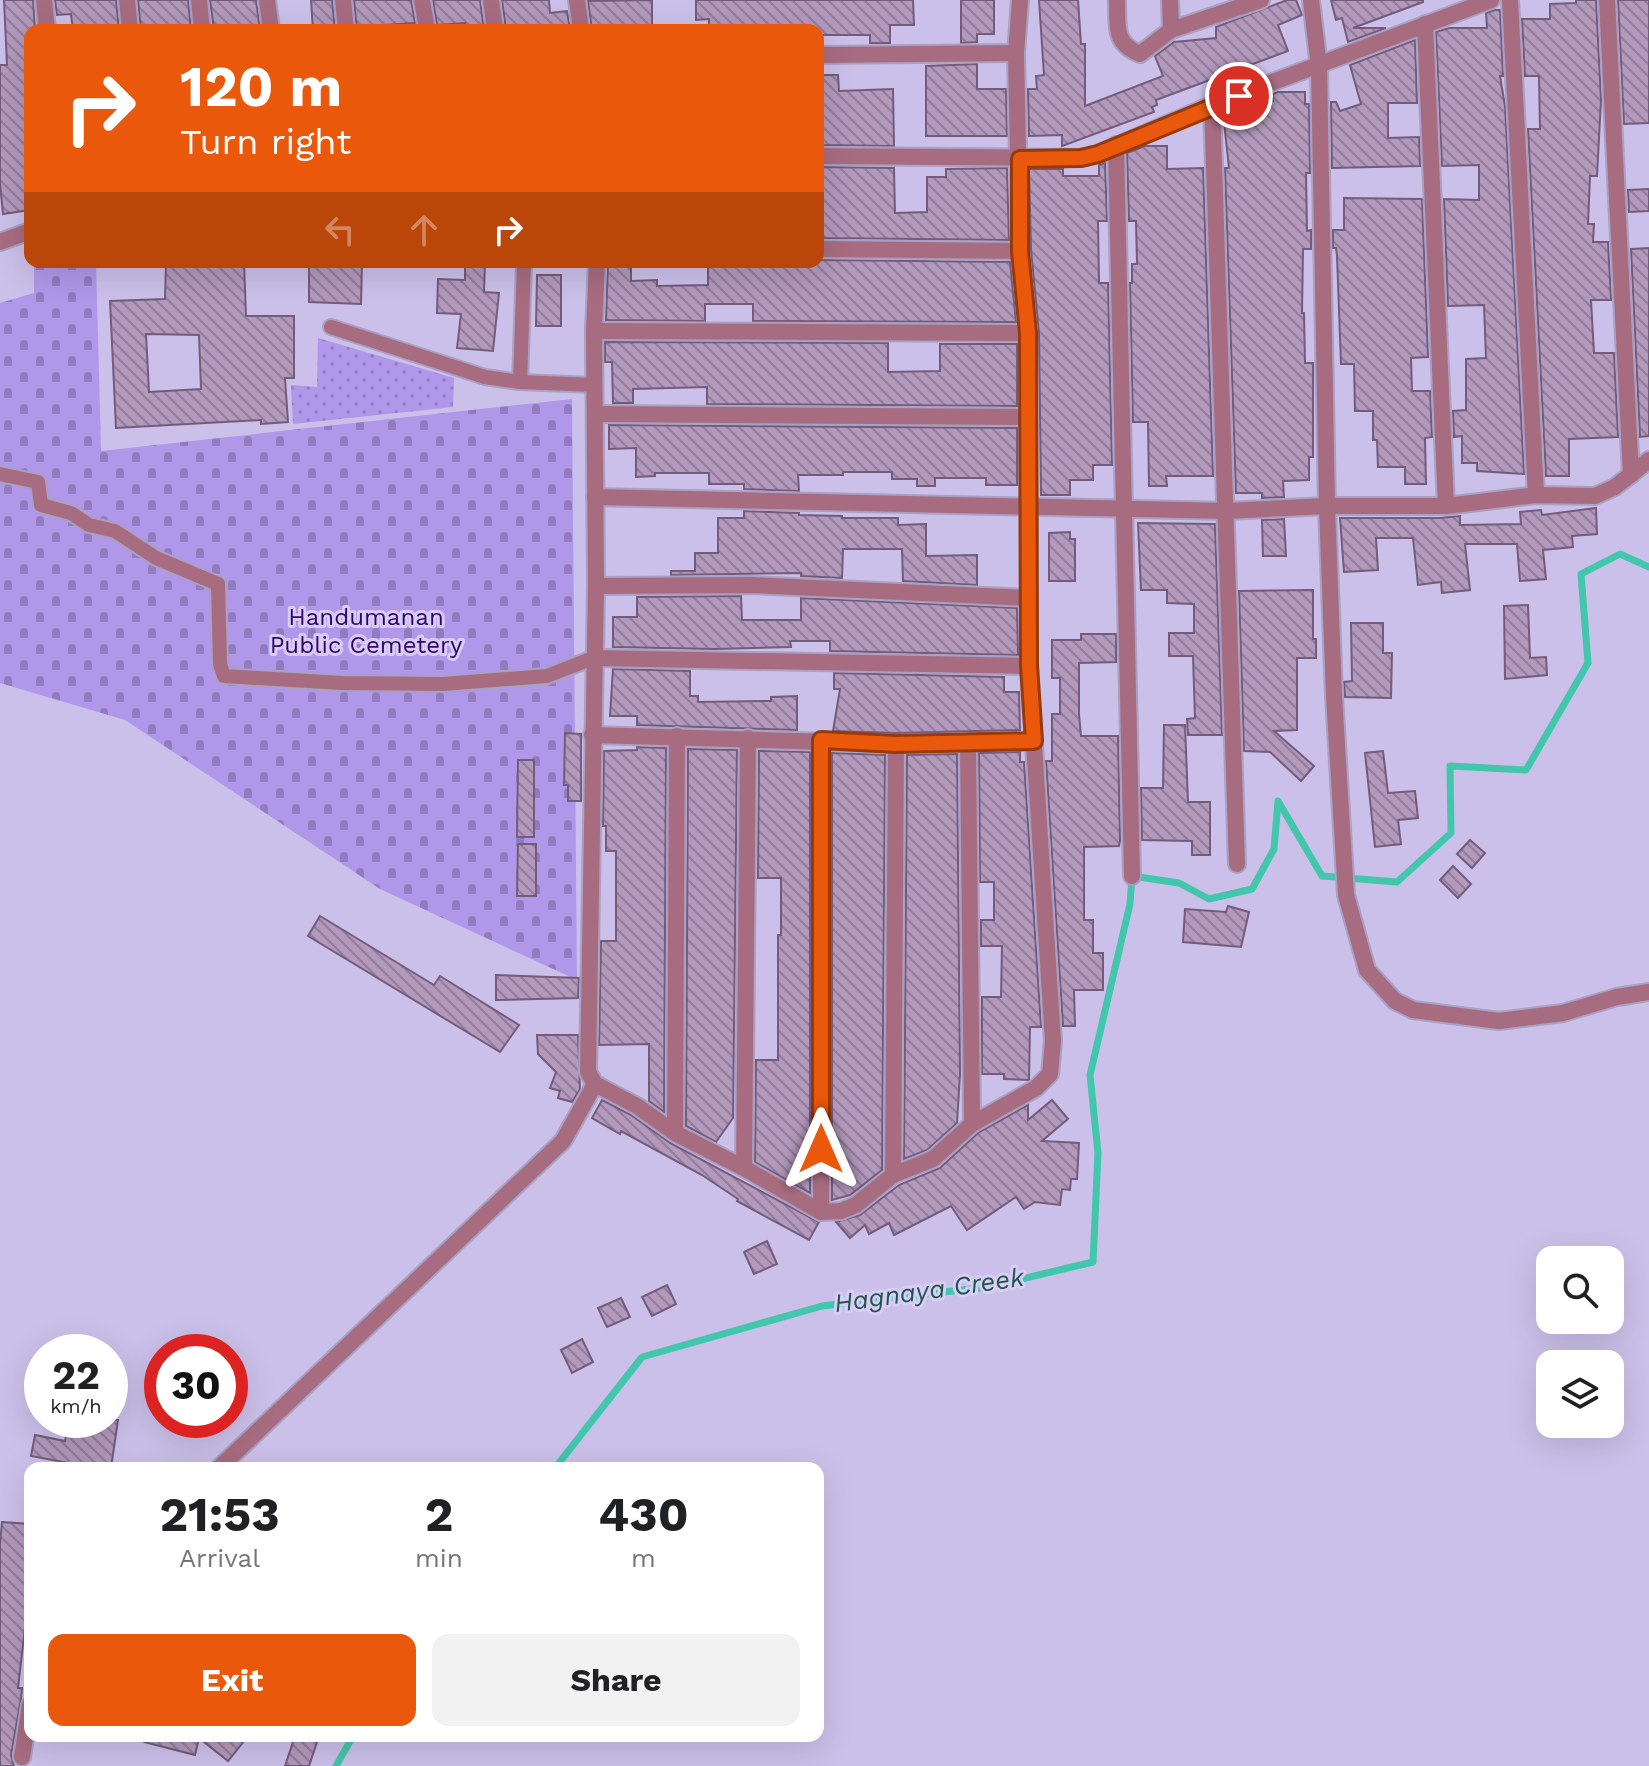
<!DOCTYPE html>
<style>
:root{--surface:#fff;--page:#f2f2f2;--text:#202124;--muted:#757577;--accent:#ea580c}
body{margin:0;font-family:"Work Sans",sans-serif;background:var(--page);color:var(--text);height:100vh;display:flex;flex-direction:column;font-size:30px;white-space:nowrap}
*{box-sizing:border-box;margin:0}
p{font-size:26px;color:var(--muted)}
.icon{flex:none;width:44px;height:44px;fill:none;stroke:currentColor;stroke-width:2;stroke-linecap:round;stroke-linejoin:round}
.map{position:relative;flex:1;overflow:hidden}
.panel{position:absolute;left:24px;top:1462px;width:800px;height:280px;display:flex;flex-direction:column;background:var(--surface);border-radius:16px;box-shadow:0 8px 32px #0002}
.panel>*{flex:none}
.guide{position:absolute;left:24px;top:24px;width:800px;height:244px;border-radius:16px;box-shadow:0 8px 32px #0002;background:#ea580c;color:#fff;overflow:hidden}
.buttons{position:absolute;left:1536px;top:1246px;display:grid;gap:16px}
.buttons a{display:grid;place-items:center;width:88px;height:88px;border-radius:16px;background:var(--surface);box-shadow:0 8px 32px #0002;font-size:40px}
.speed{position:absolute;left:24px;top:1334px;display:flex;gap:16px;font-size:40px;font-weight:700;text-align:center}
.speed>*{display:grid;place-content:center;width:104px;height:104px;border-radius:50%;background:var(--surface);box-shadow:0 8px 32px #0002;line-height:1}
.speed small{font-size:20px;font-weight:400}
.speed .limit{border:12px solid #d22;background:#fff;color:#111}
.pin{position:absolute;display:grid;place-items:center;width:68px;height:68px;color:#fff;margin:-34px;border:4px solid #fff;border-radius:50%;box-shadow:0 2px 8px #0007}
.me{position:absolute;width:88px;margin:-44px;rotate:0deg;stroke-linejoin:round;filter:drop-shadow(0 0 6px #0008)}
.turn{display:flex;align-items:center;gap:28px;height:168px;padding:0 24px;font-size:36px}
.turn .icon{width:104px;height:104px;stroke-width:2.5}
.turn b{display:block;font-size:56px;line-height:68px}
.lanes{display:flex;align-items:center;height:76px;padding:0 24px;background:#0003;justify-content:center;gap:40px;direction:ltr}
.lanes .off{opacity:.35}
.eta{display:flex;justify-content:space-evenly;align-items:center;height:136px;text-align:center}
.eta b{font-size:48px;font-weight:700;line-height:56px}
.primary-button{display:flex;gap:16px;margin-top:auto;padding:16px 24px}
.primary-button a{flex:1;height:92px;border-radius:16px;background:var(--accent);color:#fff;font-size:32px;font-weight:700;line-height:92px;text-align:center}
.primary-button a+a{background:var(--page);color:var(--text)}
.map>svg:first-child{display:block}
</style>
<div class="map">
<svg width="1649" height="1766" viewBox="0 0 1649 1766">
<defs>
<pattern id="cemetery-stones" width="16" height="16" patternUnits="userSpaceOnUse" patternTransform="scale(2)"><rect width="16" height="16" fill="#b097e9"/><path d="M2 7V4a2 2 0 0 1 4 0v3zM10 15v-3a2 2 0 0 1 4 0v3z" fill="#907cbe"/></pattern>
<pattern id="garden-dots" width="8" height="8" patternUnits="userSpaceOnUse" patternTransform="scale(2)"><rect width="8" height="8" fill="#b097e9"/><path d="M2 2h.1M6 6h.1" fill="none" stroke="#907cbe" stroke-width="1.8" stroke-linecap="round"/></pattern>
<pattern id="building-back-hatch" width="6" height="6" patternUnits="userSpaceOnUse" patternTransform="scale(2)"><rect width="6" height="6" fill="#b399bc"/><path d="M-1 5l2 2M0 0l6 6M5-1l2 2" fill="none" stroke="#927d9a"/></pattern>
</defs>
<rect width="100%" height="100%" fill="#cbc0e9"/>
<path fill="url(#cemetery-stones)" d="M 34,262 L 96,262 L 101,451 L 572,399 L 577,980 L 380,889 L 125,720 L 0,683 L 0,303 L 34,293 Z"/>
<path fill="url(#garden-dots)" d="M 318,338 L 454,378 L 453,407 L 293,424 L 291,385 L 317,387 Z"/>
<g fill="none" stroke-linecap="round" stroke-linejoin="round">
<g stroke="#42c6ac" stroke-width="7">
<path d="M 555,1468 L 642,1357 L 822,1306 L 988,1287 L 1093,1262 L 1098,1153 L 1090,1075 L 1130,904 L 1132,876 L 1179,883 L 1209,899 L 1252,889 L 1274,849 L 1278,801 L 1322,876 L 1397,882 L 1451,833 L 1450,766 L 1526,770 L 1588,663 L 1581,574 L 1620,554 L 1649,567"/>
<path d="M 336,1766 L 353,1736"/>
</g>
</g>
<g fill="url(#building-back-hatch)" stroke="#735b7b" stroke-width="2" fill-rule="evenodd">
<path d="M 4,0 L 33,0 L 35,30 L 30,30 L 30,210 L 3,214 L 0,183 L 0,65 L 7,65 Z"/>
<path d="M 55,0 L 116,0 L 119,30 L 73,30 L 71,14 L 57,15 Z"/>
<path d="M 138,0 L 188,0 L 191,30 L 141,30 Z"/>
<path d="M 210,0 L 256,0 L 260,30 L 214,30 Z"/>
<path d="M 311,0 L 332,0 L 335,30 L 313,30 Z"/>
<path d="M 354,0 L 411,0 L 415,23 L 385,25 L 385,30 L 357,30 Z"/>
<path d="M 433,0 L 480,0 L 484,30 L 466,30 L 465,23 L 437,25 Z"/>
<path d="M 502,0 L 549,0 L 550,13 L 567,11 L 570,30 L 506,30 Z"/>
<path d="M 652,0 L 652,30 L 592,30 L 588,1 Z"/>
<path d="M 696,0 L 913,0 L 914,25 L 890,25 L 890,43 L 870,43 L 870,35 L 818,35 L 818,30 L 709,30 L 709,19 L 696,20 Z"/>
<path d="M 961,0 L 994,0 L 994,34 L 977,34 L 977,42 L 961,43 Z"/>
<path d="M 1039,0 L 1078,0 L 1081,44 L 1085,44 L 1085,106 L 1163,76 L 1155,56 L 1174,42 L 1216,38 L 1216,27 L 1287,0 L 1296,0 L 1302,15 L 1278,25 L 1288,51 L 1156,100 L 1157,105 L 1152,107 L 1154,112 L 1062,146 L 1062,135 L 1029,136 L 1028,89 L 1037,89 L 1036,76 L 1044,75 Z"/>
<path d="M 1331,0 L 1423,0 L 1423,2 L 1353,28 L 1386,28 L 1348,42 L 1342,18 L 1336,20 Z"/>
<path d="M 1576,0 L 1596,0 L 1601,100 L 1597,176 L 1590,176 L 1588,224 L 1594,224 L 1593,242 L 1608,242 L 1611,300 L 1591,300 L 1594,353 L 1614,353 L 1618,437 L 1569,439 L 1569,476 L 1546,476 L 1528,129 L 1540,129 L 1539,76 L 1525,76 L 1522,19 L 1550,19 L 1550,4 L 1576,3 Z"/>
<path d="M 1618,0 L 1649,0 L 1649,123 L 1624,124 Z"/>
<path d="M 1495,10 L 1500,10 L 1503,76 L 1500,76 L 1505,106 L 1524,474 L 1477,471 L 1477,463 L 1462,463 L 1462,436 L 1454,437 L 1453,411 L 1466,410 L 1466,359 L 1486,358 L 1484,305 L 1448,306 L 1444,199 L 1479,200 L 1479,165 L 1442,166 L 1436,32 L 1449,28 L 1487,28 L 1486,13 Z"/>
<path d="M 1415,40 L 1417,103 L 1388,103 L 1388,138 L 1419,137 L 1420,166 L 1332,168 L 1331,102 L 1336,102 L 1340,111 L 1361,104 L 1350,65 Z"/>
<path d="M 977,64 L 977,89 L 1006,89 L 1007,136 L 926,136 L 926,66 Z"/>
<path d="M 822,75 L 838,75 L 839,91 L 893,89 L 894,146 L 818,145 L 818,91 L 822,91 Z"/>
<path d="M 1278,92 L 1305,92 L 1305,104 L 1309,104 L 1310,173 L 1306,173 L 1307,231 L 1311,230 L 1311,249 L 1303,249 L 1302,313 L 1304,313 L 1305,363 L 1313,363 L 1313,457 L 1309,457 L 1309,480 L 1283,481 L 1284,497 L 1262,498 L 1262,493 L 1236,493 L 1225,168 L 1229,168 L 1223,113 L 1248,103 L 1273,101 L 1273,94 Z"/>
<path d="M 1145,146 L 1167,146 L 1167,169 L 1203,168 L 1213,476 L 1166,476 L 1167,486 L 1149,486 L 1148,422 L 1133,422 L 1130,283 L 1132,283 L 1132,264 L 1137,264 L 1136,221 L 1129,221 L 1127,153 Z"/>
<path d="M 1105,163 L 1107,221 L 1098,221 L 1099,283 L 1108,283 L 1112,465 L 1093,465 L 1093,480 L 1070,480 L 1070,495 L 1041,495 L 1039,333 L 1031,250 L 1029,169 L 1063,169 L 1063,176 L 1099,176 L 1099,165 Z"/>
<path d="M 818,167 L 894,168 L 895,213 L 927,212 L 927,177 L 946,177 L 946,169 L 1007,168 L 1009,240 L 818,238 Z"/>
<path d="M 1649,189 L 1649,211 L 1629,212 L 1628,190 Z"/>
<path d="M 1344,198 L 1422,199 L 1428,357 L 1411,358 L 1412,391 L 1430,391 L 1432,437 L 1425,438 L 1426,484 L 1405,484 L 1405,467 L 1378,467 L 1377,440 L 1373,440 L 1373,411 L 1355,411 L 1354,364 L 1341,364 L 1337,256 L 1336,248 L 1333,248 L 1333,230 L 1344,230 Z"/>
<path d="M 1649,248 L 1649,436 L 1640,437 L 1631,249 Z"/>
<path d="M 818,260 L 1010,262 L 1016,322 L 753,321 L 753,304 L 705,304 L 705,321 L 606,320 L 608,263 L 631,263 L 631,281 L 657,280 L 657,286 L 708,285 L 708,262 Z"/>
<path d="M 166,262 L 244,262 L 246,316 L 294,316 L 294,378 L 285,378 L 288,422 L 261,424 L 261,420 L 116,428 L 110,301 L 165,299 ZM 146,334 L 199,335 L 201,389 L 149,392 Z"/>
<path d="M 309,262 L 362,262 L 361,304 L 309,302 Z"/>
<path d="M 465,262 L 485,262 L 484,292 L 499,293 L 493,351 L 457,348 L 461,314 L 437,313 L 438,279 L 465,280 Z"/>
<path d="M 537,275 L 561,275 L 561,326 L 536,326 Z"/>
<path d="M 605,342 L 888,343 L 888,372 L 940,371 L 940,344 L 1017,344 L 1017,406 L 707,404 L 707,387 L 633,389 L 633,403 L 613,403 L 612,362 L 605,362 Z"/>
<path d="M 609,425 L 1017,428 L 1017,485 L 986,485 L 986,478 L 935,478 L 935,486 L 917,486 L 917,479 L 892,479 L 892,472 L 843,472 L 843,475 L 798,475 L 799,491 L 744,489 L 744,484 L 709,484 L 709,473 L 655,473 L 655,476 L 636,477 L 636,448 L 609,449 Z"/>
<path d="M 1596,508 L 1597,534 L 1572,536 L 1573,547 L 1543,550 L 1546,579 L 1520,581 L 1517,544 L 1465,544 L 1470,590 L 1442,593 L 1441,582 L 1418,585 L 1413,538 L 1376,538 L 1378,570 L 1344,572 L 1340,518 L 1440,518 L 1460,516 L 1460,525 L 1521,524 L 1520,512 L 1541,510 L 1542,515 Z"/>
<path d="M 744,511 L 799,513 L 799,515 L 842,516 L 842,518 L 898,518 L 898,525 L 926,524 L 926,556 L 977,555 L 977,585 L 903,581 L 902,549 L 843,549 L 842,578 L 801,576 L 801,573 L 671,575 L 671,571 L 695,571 L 695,553 L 718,553 L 718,518 L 744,518 Z"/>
<path d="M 1284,519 L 1286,556 L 1263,556 L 1262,520 Z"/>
<path d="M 1138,523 L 1215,524 L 1222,735 L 1188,735 L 1187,719 L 1195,718 L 1193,656 L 1169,656 L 1169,633 L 1194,633 L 1194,604 L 1167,603 L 1167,590 L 1141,590 Z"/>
<path d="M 1070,532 L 1070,539 L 1075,539 L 1075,581 L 1049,581 L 1049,533 Z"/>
<path d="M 1313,590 L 1313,639 L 1316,639 L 1316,658 L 1297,658 L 1297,730 L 1274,731 L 1314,766 L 1301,781 L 1270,752 L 1244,751 L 1239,591 Z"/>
<path d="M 741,596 L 742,620 L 801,620 L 801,598 L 1017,608 L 1018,655 L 830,651 L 830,641 L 790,641 L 791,647 L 715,649 L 613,647 L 613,617 L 637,617 L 637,597 Z"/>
<path d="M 1528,605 L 1530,658 L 1546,657 L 1547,675 L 1505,679 L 1504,606 Z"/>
<path d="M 1351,623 L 1383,623 L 1383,653 L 1392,653 L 1391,698 L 1345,697 L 1344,682 L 1352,681 Z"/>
<path d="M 1081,634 L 1116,634 L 1116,662 L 1079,663 L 1079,714 L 1081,736 L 1118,736 L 1120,841 L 1119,846 L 1084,847 L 1084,920 L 1093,920 L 1093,953 L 1103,953 L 1103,990 L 1074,990 L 1075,1026 L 1063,1026 L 1046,761 L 1052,761 L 1052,714 L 1060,714 L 1060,678 L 1052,678 L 1052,640 L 1081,640 Z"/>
<path d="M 613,669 L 690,671 L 690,696 L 698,696 L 698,702 L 771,701 L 771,697 L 797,696 L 797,730 L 637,725 L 637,716 L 610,716 Z"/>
<path d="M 834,673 L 1004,677 L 1004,692 L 1019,692 L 1020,730 L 896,733 L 833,731 L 840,689 L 834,689 Z"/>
<path d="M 1164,725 L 1185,725 L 1188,802 L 1210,802 L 1210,855 L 1192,855 L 1192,841 L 1142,840 L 1141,788 L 1163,788 Z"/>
<path d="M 565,733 L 581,734 L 581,801 L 568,801 L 568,785 L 564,785 Z"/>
<path d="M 637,747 L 666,748 L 664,1112 L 649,1101 L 649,1044 L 599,1045 L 601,941 L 616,941 L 616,851 L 606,851 L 606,826 L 603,826 L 604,751 L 637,750 Z"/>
<path d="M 688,749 L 737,750 L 733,1118 L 716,1142 L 686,1126 Z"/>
<path d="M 759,751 L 810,752 L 810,1193 L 755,1162 L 756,1060 L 778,1060 L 778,935 L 781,935 L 781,878 L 758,878 Z"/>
<path d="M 1383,751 L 1388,793 L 1415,791 L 1418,818 L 1398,820 L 1401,844 L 1375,847 L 1365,753 Z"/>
<path d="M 1020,752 L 1020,762 L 1024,762 L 1041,1027 L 1030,1027 L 1029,1080 L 1004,1079 L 1004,1074 L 982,1074 L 982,997 L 1001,997 L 1002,946 L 981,946 L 981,920 L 994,920 L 994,882 L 980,882 L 979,753 Z"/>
<path d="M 832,753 L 885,755 L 882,1170 L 850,1195 L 832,1200 Z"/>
<path d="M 957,754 L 960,1074 L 957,1123 L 927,1150 L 904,1159 L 907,755 Z"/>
<path d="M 518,760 L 534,760 L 534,837 L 517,837 Z"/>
<path d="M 1470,840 L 1485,853 L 1472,868 L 1457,854 Z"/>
<path d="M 518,844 L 536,844 L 536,896 L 517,896 Z"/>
<path d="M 1453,866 L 1471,884 L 1458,898 L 1440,880 Z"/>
<path d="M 1228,906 L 1249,912 L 1241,947 L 1183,942 L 1185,909 L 1226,912 Z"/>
<path d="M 320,916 L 434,985 L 440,976 L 519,1025 L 500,1052 L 308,936 Z"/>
<path d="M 496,975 L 579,978 L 578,998 L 496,1000 Z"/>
<path d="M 537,1035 L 578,1035 L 580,1089 L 572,1102 L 558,1098 L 560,1091 L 550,1088 L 556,1072 L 538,1054 Z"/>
<path d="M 602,1100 L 631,1115 L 670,1143 L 819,1222 L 809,1240 L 737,1201 L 738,1199 L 702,1175 L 621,1131 L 620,1134 L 592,1118 Z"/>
<path d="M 1052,1100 L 1068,1119 L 1042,1141 L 1079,1143 L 1077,1179 L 1071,1179 L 1070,1190 L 1062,1189 L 1060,1205 L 1035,1202 L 1024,1209 L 1016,1197 L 967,1230 L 951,1206 L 894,1235 L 889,1223 L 869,1234 L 865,1225 L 850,1238 L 836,1222 L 860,1215 L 899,1185 L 940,1168 L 978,1133 L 1028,1105 L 1028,1120 Z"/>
<path d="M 767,1241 L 777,1264 L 754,1274 L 744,1252 Z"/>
<path d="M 667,1285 L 676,1304 L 652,1316 L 642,1297 Z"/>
<path d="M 621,1298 L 630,1317 L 607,1327 L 598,1308 Z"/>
<path d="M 582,1339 L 593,1362 L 572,1373 L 561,1350 Z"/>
<path d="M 69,1420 L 118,1420 L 111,1468 L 95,1468 L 31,1456 L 35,1435 L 65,1441 Z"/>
<path d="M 2,1522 L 30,1524 L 30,1585 L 18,1688 L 22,1688 L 21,1699 L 11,1755 L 14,1766 L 0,1766 L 0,1544 Z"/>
<path d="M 144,1736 L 248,1736 L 228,1761 L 199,1738 L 195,1755 L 144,1742 Z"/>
<path d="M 295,1736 L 319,1736 L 309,1766 L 285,1766 Z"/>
</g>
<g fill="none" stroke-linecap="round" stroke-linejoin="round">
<defs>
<g id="service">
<path d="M 331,327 L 485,377 L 520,382 L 595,385"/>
<path d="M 520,382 L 524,262"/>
<path d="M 0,474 L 38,482 L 41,505 L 71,513 L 89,525 L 115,531 L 156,558 L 218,584 L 220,664 L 224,676 L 342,683 L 443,684 L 547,676 L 593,658"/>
</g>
<g id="minor">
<path d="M 44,0 L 47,30"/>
<path d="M 127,0 L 130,30"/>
<path d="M 199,0 L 202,30"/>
<path d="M 267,0 L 271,30"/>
<path d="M 343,0 L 346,30"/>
<path d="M 422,0 L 427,30"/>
<path d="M 491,0 L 495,30"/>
<path d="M 577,0 L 581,30"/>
<path d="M 1117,0 C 1118,26 1113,43 1140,54 L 1171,30 L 1261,0"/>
<path d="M 1170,0 L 1171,30"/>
<path d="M 1311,0 L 1319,67 L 1327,506 L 1334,696 L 1346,895 L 1367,970 L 1395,1001 L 1413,1010 L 1499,1021 L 1563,1013 L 1617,997 L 1649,992"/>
<path d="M 1510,0 L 1536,495"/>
<path d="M 1607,0 L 1631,475"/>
<path d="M 1425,24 L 1446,506"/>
<path d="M 818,55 L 1016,53"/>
<path d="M 1212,105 L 1237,864"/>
<path d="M 1116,145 L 1132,876"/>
<path d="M 818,156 L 1081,158 L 1098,154 L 1212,105 L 1491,0"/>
<path d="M 0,242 L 30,231"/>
<path d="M 818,249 L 1020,251"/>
<path d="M 597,262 L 594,331 L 596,586 L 588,1072 L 595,1084 L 637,1106 L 675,1133 L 744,1168 L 821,1212 L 841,1211 L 856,1205 L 893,1175 L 933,1159 L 972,1124 L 1036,1088 L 1050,1074 L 1053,1041 L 1029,666 L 1028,333 L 1020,251 L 1016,53 L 1020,0"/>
<path d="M 594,331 L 1028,333"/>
<path d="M 595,414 L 1027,417"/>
<path d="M 595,497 L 1226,511 L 1327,506 L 1446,506 L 1536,495 L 1595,496 L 1615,487 L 1649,460"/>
<path d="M 596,586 L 751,585 L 1029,598"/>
<path d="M 593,658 L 1029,666"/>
<path d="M 592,735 L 896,744 L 1034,741"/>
<path d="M 968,744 L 972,1124"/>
<path d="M 675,1133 L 677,736"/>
<path d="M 744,1168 L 748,738"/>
<path d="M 893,1175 L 896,744"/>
<path d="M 821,1212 L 821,740"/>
<path d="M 219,1468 L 563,1141 L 595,1084"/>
<path d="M 22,1757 L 30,1705"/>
</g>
</defs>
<use href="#service" stroke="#a9a0c3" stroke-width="18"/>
<use href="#minor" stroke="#a9a0c3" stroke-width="20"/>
<use href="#service" stroke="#a86c81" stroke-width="14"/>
<use href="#minor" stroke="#a86c81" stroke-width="16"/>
</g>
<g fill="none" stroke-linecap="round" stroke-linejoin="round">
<defs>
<path id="route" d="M 821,1149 L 821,740 L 896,744 L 1034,741 L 1029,666 L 1028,333 L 1020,251 L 1020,159 L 1081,158 L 1098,154 L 1239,96"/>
</defs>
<use href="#route" stroke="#983908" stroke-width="20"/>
<use href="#route" stroke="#ea580c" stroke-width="14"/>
</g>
<g text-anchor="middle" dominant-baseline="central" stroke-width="6" stroke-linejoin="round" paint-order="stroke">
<g font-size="24" fill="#350267" stroke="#d8cdf7">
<text x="366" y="617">Handumanan<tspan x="366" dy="28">Public Cemetery</tspan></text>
</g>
<g font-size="26" font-style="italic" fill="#21564b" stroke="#d8cdf7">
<text transform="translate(929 1290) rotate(-8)">Hagnaya Creek</text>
</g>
</g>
</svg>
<div class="buttons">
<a><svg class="icon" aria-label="search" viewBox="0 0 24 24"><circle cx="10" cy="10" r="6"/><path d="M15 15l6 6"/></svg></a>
<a><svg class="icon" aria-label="layers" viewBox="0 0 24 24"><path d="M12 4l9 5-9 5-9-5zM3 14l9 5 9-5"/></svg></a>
</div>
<div class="speed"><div>22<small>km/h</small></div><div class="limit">30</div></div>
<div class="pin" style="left:1239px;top:96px;background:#d93025"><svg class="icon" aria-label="arrive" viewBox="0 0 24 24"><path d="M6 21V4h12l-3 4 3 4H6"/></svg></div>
<svg class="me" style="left:821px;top:1149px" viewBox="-20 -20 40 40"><path d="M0-17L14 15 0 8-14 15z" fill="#ea580c" stroke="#fff" stroke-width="4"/></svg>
<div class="guide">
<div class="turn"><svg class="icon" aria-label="right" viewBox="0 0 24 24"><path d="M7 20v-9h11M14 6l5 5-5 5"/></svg><div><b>120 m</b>Turn right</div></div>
<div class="lanes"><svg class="icon off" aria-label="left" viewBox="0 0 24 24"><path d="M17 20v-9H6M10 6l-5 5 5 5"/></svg><svg class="icon off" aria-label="ahead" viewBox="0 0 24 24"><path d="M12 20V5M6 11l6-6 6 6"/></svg><svg class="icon" aria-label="right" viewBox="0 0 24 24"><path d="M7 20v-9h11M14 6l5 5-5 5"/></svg></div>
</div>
<section class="panel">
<div class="eta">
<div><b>21:53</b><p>Arrival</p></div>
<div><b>2</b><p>min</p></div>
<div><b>430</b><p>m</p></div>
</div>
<div class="primary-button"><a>Exit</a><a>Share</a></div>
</section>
</div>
